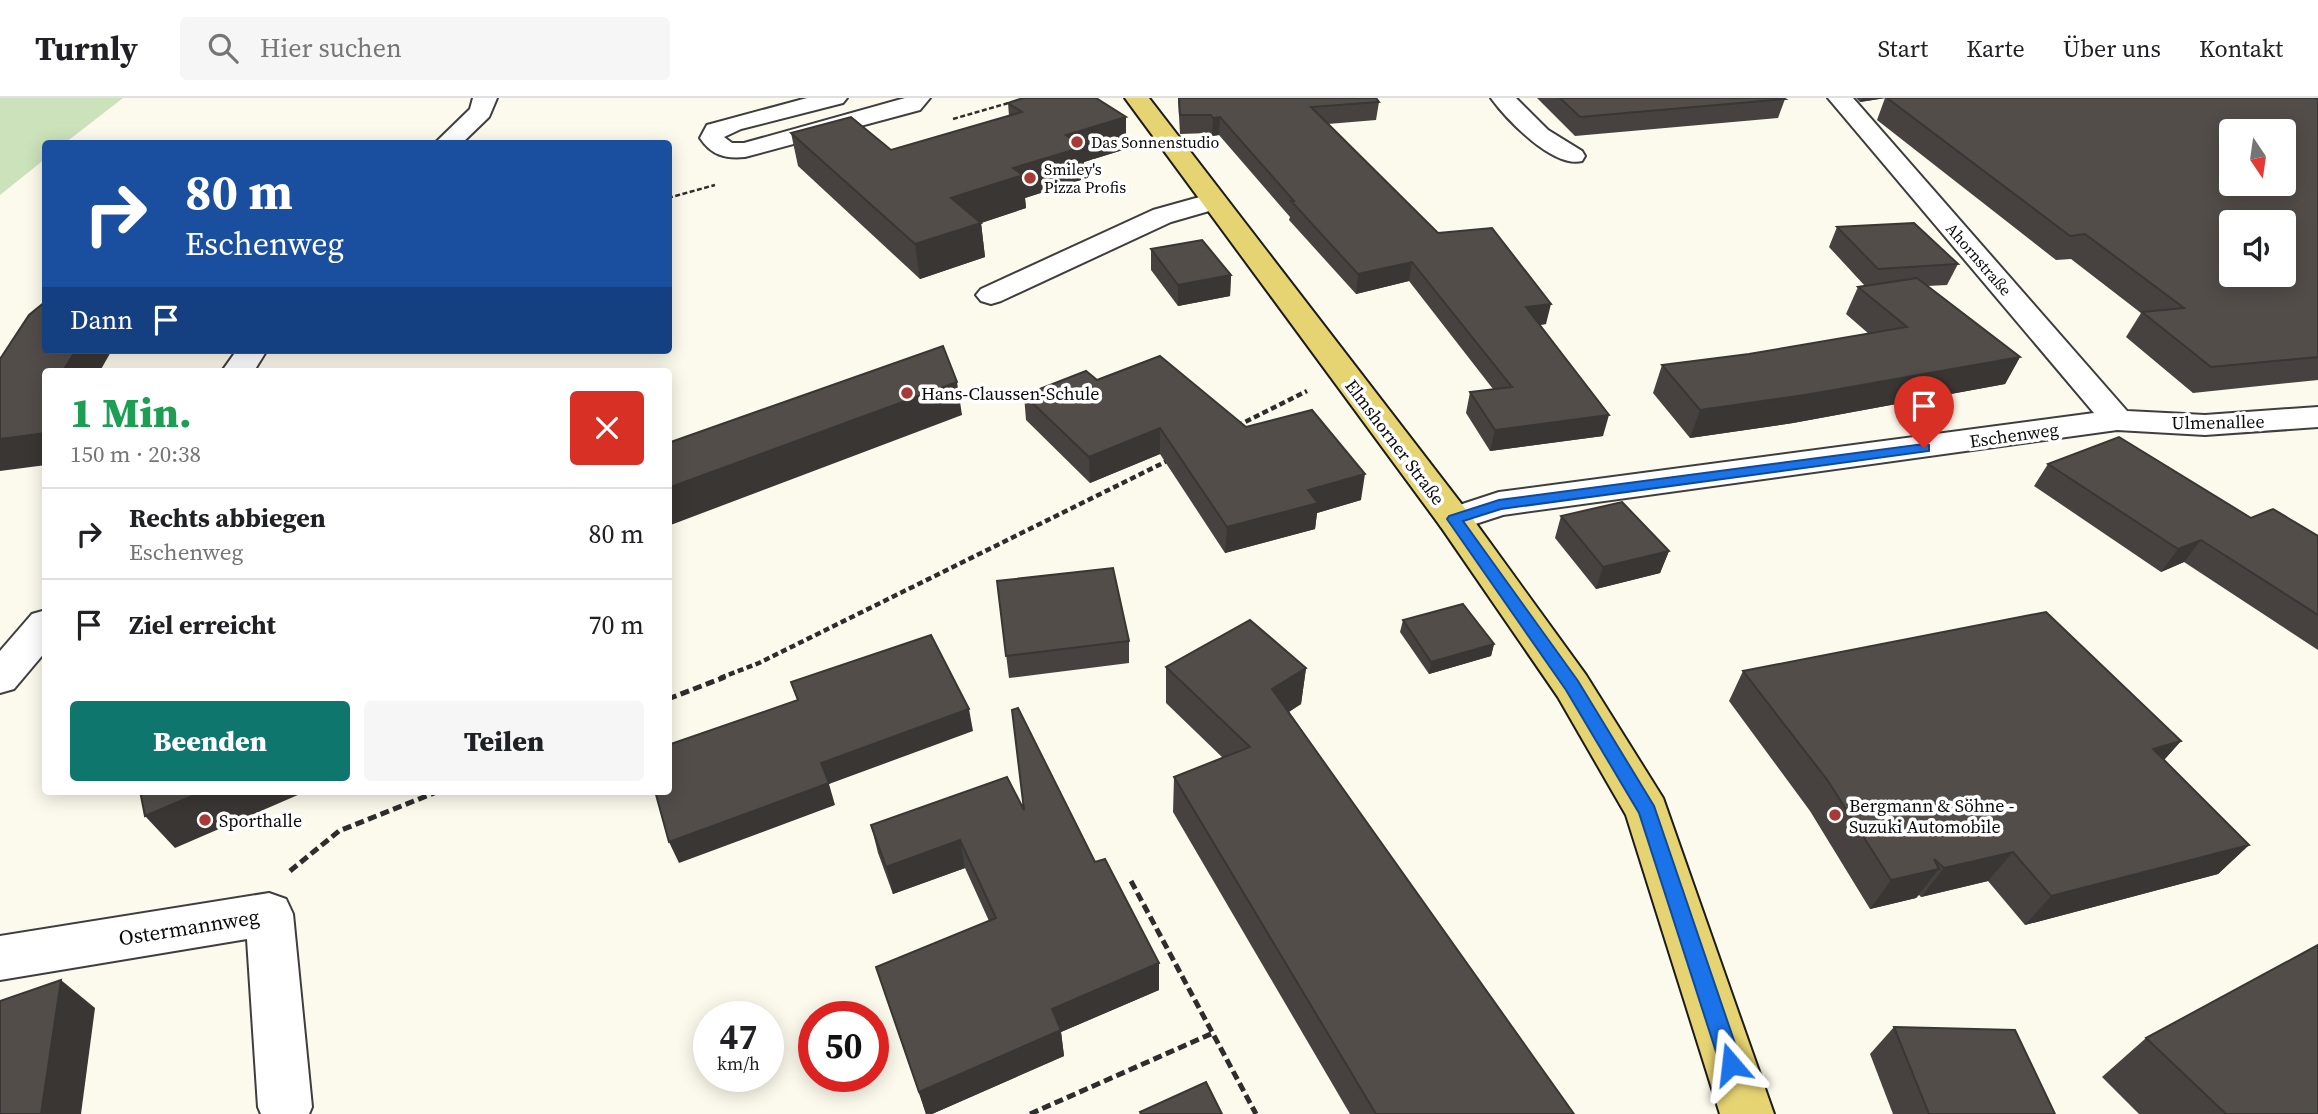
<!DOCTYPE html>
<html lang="de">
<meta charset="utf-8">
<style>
:root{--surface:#fff;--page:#f6f6f6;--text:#202124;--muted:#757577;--line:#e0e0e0;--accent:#0f766e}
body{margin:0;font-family:"Source Serif 4",serif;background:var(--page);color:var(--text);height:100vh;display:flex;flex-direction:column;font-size:26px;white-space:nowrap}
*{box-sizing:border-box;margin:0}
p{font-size:23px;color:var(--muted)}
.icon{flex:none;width:38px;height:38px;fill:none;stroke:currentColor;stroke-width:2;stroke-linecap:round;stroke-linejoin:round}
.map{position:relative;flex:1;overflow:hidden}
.details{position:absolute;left:42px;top:270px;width:630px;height:427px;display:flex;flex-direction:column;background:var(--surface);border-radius:7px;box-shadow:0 4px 18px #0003}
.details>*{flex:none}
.banner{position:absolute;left:42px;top:42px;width:630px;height:214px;border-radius:7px;box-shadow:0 4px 18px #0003;background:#1a4fa0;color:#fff;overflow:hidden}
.needle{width:46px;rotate:167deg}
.controls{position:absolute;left:2219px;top:21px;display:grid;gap:14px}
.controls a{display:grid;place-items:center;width:77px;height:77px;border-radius:7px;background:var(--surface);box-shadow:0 4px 18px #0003;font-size:35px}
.speed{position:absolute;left:693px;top:903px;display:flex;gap:14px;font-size:35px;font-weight:700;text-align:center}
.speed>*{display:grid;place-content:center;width:91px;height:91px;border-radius:50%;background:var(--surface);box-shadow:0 4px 18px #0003;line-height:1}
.speed small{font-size:18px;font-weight:400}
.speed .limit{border:10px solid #d22;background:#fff;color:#111}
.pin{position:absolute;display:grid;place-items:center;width:60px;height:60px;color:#fff;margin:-72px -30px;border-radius:50% 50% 50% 0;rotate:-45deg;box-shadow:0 0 7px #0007}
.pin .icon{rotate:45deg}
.me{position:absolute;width:77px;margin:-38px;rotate:343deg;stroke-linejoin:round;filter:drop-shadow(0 0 5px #0008)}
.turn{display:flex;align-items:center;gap:24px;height:147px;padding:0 28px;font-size:32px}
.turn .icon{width:91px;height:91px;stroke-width:2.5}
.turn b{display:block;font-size:49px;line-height:60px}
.then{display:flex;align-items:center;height:66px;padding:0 28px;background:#0003;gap:14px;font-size:26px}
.round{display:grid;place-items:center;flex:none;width:74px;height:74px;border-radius:7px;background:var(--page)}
.headline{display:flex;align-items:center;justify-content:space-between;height:119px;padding:0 28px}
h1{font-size:42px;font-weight:800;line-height:52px;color:#1e9e55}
.cta{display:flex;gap:14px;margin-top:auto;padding:14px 28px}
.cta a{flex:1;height:80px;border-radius:7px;background:var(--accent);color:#fff;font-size:28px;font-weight:800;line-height:80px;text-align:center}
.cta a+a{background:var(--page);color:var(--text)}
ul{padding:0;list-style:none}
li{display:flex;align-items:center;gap:21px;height:91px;padding:0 28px;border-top:2px solid var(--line)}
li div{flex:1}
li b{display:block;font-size:26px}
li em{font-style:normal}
header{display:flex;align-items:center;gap:42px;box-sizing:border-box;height:98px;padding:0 35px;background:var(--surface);border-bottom:2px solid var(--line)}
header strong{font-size:33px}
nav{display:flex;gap:38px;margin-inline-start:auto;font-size:24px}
.search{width:490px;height:63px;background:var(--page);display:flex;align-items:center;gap:18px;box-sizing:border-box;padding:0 24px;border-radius:7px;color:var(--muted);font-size:26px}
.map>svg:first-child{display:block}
</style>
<header>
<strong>Turnly</strong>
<div class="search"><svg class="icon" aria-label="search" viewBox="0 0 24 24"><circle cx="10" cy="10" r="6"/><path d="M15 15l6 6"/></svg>Hier suchen</div>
<nav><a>Start</a><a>Karte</a><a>Über uns</a><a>Kontakt</a></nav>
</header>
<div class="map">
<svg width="2318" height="1016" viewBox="0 0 2318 1016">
<rect width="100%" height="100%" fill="#fcfaec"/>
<path fill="#cbe2ba" d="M 0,0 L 123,0 L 65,45 L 46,46 L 45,61 L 0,97 Z"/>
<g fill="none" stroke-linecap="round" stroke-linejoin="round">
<defs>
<g id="minor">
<path d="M 473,0 L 497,0 L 489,19 L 461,46 L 434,46 L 470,11 Z"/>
<path d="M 807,0 L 847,0 L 843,5 L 741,31 L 724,39 L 732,45 L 744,45 L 905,0 L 930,0 L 920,12 L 745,59 C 725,61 711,57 700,40 L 707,27 Z"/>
<path d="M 1491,0 L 1516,0 L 1548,32 L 1582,53 L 1585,58 L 1582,63 C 1553,70 1507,22 1491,0 Z"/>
<path d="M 1828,0 L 1853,0 L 2127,313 L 2205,317 L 2318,309 L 2318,329 L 2205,337 L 2117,332 L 1503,417 L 1454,433 L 1441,429 L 1436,421 L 1441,413 L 1499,394 L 2094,315 Z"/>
<path d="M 1214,95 L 1223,97 L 1227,103 L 1223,109 L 1171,124 L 1001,203 L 991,206 L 981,203 L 976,197 L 981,191 L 1153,112 Z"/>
<path d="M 237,252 L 267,252 L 254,273 L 222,273 Z"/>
<path d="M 46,512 L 46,553 L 14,591 L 0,595 L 0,553 L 32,516 Z"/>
<path d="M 269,795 L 286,801 L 293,816 L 312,1009 L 309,1016 L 261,1016 L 258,1009 L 247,841 L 0,882 L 0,838 Z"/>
</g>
<path id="major" d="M 1125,0 L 1149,0 L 1467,413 L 1586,577 L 1663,700 L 1774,1016 L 1720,1016 L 1626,717 L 1558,599 L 1441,429 Z"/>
</defs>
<use href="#minor" stroke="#3e3e3e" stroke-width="4"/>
<use href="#major" stroke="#1c1c1c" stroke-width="4"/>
<g stroke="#2d2d2d" stroke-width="2.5" stroke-dasharray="5 2.5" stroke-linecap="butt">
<path d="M 953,21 L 1012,4"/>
<path d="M 668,100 L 715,87"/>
</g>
<g stroke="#2d2d2d" stroke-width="4.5" stroke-dasharray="6 3.5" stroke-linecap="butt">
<path d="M 1237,328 L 1307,293"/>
<path d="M 720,580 L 759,565 L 1169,362"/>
</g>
<g stroke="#2d2d2d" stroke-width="5" stroke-dasharray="9 4.5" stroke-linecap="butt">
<path d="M 668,601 L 725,579"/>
<path d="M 290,773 L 339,733 L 439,693"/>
<path d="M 1131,783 L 1256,1016"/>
<path d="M 1030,1016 L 1213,935"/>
</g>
<use href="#minor" fill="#fff" fill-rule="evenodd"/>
<use href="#major" fill="#e6d372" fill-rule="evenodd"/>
</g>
<g fill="#47423f">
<path d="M 1178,0 L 1376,0 L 1379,4 L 1376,22 L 1328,26 L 1438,135 L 1546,226 L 1540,227 L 1603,338 L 1490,353 L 1466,315 L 1470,294 L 1493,291 L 1409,183 L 1356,196 L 1289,122 L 1290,119 L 1219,37 L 1212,38 L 1210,35 L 1180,36 Z"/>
<path d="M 1537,0 L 1783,0 L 1785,1 L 1778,20 L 1575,38 Z"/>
<path d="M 1856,0 L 2318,0 L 2318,282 L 2193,295 L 2126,239 L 2141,215 L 2071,161 L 2056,162 L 1877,22 L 1885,0 L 1860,4 Z"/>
<path d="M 1008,5 L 1126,19 L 1126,51 L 1084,64 L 1084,81 L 1025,100 L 1026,110 L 981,125 L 985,159 L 920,181 L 798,68 L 791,35 L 891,52 L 1009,18 Z"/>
<path d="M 1837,129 L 1958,166 L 1947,187 L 1927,188 L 2020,259 L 2005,286 L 1793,325 L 1690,340 L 1653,295 L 1662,267 L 1749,256 L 1869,236 L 1846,216 L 1858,189 L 1865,188 L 1829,149 Z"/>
<path d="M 1151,151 L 1231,177 L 1230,198 L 1178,208 L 1151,172 Z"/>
<path d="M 1097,282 L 1246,329 L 1361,402 L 1317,415 L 1315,431 L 1225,455 L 1160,356 L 1090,385 L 1026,322 L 1024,297 Z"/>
<path d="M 2048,366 L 2318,438 L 2318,552 L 2184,464 L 2161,474 L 2034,388 Z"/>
<path d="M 1561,418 L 1669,453 L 1660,475 L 1596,491 L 1555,440 Z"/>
<path d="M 997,483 L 1129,543 L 1129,565 L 1009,580 Z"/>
<path d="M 1403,522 L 1494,546 L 1491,558 L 1429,576 L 1400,534 Z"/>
<path d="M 1166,569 L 1306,570 L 1301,606 L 1289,614 L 1574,1016 L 1350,1016 L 1173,714 L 1174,679 L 1223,660 L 1166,605 Z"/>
<path d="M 1743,573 L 2181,643 L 2164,662 L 2249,747 L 2218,776 L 2025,827 L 1988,783 L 1921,799 L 1919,797 L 1916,800 L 1870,811 L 1810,713 L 1729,603 Z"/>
<path d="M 1024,712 L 1159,892 L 1061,934 L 1064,958 L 932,1016 L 926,1016 L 876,869 L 989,823 L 965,770 L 893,796 L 878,755 L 871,727 Z"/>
<path d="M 1894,929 L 2055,1016 L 1893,1016 L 1870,956 Z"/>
<path d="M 2146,940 L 2318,1016 L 2139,1016 L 2102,979 Z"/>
</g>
<g fill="#393633">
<path d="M 1862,0 L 1886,0 L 1860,4 Z"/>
<path d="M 1126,19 L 1126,51 L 1084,64 L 1084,81 L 1025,100 L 1026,110 L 981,125 L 985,159 L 920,181 L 915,146 L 951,100 L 1013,70 L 1066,37 Z"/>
<path d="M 1220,19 L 1219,37 L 1212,38 L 1213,20 Z"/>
<path d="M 1412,164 L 1409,183 L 1356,196 L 1358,176 Z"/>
<path d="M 1231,177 L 1230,198 L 1178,208 L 1178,187 Z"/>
<path d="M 1551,206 L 1546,226 L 1521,229 L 1526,209 Z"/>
<path d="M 76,252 L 112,252 L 100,273 L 63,273 Z"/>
<path d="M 2020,259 L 2005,286 L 1793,325 L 1690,340 L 1700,312 Z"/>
<path d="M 957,284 L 962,317 L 668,428 L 668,390 Z"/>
<path d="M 1609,317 L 1603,338 L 1490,353 L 1495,332 Z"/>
<path d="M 1160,330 L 1160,356 L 1090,385 L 1089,359 Z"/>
<path d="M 46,335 L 46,367 L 0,373 L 0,341 Z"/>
<path d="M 1365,376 L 1361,402 L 1317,415 L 1315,431 L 1225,455 L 1227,429 L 1308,392 Z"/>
<path d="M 2201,442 L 2184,464 L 2161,474 L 2178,451 Z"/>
<path d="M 1669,453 L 1660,475 L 1596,491 L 1603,469 Z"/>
<path d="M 1494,546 L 1491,558 L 1429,576 L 1431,564 Z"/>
<path d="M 1306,570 L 1301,606 L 1269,626 L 1272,591 Z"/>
<path d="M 969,611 L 973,633 L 829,686 L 835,707 L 679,765 L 669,744 L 821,665 Z"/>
<path d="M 2181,643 L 2154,673 L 2153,651 Z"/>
<path d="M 204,693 L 307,693 L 175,750 L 145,718 Z"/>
<path d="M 960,742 L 965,770 L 893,796 L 886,769 Z"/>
<path d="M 2249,747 L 2218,776 L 2025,827 L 2051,798 Z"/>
<path d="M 2013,754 L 1988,783 L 1921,799 L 1944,770 Z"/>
<path d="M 1939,771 L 1916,800 L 1870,811 L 1891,782 Z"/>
<path d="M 1159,865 L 1159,892 L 1061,934 L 1064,958 L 932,1016 L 926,1016 L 919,994 L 1052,911 Z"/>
<path d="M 61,882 L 95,910 L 81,1016 L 41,1016 Z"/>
</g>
<g fill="#524d49" stroke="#393633" stroke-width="2" fill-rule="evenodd">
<path d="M 1023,0 L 1096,0 L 1126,19 L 1066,37 L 1083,49 L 1013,70 L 1023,77 L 951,100 L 981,125 L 915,146 L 791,35 L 851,19 L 891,52 L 1022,14 L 1008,5 Z"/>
<path d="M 1179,0 L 1376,0 L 1379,4 L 1311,9 L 1438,135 L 1492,130 L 1551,206 L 1526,209 L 1609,317 L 1495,332 L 1470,294 L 1512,289 L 1412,164 L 1358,176 L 1291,103 L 1294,103 L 1220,19 L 1213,20 L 1211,17 L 1180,17 Z"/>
<path d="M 1560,0 L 1783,0 L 1785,1 L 1580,19 Z"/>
<path d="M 1887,0 L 2314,0 L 2318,1 L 2318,259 L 2211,269 L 2142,214 L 2184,210 L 2085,136 L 2070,138 ZM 2231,33 L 2284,33 L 2284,86 L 2231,86 ZM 2231,124 L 2284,124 L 2284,177 L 2231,177 Z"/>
<path d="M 1914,125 L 1958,166 L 1878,171 L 1837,129 Z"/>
<path d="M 1202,142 L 1231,177 L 1178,187 L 1151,151 Z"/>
<path d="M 1917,180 L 2020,259 L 1805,297 L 1700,312 L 1662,267 L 1749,256 L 1907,229 L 1858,189 Z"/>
<path d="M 46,203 L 46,252 L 76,252 L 63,273 L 46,273 L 46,335 L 0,341 L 0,261 L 29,217 Z"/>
<path d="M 943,248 L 957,284 L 668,390 L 668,345 Z"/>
<path d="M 1160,258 L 1246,329 L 1312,312 L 1365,376 L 1308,392 L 1318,405 L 1227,429 L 1160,330 L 1089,359 L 1024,297 L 1086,273 L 1097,282 Z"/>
<path d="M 2119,339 L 2251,420 L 2273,411 L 2318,438 L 2318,517 L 2201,442 L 2178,451 L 2048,366 Z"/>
<path d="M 1622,404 L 1669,453 L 1603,469 L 1561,418 Z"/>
<path d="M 1113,470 L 1129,543 L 1006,558 L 997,483 Z"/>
<path d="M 1463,506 L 1494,546 L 1431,564 L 1403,522 Z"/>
<path d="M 2046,514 L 2181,643 L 2153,651 L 2249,747 L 2051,798 L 2013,754 L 1944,770 L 1934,761 L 1939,771 L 1891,782 L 1828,683 L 1743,573 Z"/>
<path d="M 1250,522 L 1306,570 L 1272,591 L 1574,1016 L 1376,1016 L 1174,679 L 1250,649 L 1166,569 Z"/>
<path d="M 931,537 L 969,611 L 821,665 L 829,685 L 669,744 L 655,693 L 668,693 L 668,647 L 798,602 L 791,584 Z"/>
<path d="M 1018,610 L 1095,764 L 1105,761 L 1159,865 L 1052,911 L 1061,932 L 919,994 L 876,869 L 996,820 L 960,742 L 886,769 L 871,727 L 1007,679 L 1024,712 L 1012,612 Z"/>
<path d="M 140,693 L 204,693 L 145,718 Z"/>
<path d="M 2318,847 L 2318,1016 L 2226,1016 L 2146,940 Z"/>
<path d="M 61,882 L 41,1016 L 0,1016 L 0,903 Z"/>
<path d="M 1894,929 L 2015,932 L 2055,1016 L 1929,1016 Z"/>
<path d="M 1206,984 L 1222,1016 L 1141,1016 L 1140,1014 Z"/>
</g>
<path fill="#1a73e8" stroke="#114b97" stroke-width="2" d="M 1924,346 L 1929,347 L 1929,353 L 1501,411 L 1463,423 L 1578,583 L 1654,708 L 1742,966 L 1739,973 L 1731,976 L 1724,973 L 1720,966 L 1639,715 L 1566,592 L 1447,421 L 1449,418 L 1499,402 Z"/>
<g fill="#a73a36" stroke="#fff" stroke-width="2.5">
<circle cx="1077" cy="44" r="7"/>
<circle cx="1030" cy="80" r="7"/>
<circle cx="907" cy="295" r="7"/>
<circle cx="1835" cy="717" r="7"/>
<circle cx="205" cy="722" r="7"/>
</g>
<g text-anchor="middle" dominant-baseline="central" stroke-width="7" stroke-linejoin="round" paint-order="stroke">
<g font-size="16" fill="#0b0b0b" stroke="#fff" text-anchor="start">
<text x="1091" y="44">Das Sonnenstudio</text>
<text x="1044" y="71">Smiley's<tspan x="1044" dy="18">Pizza Profis</tspan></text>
</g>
<g font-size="16" fill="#0b0b0b" stroke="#fff">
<text transform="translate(1979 161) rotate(49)">Ahornstraße</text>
</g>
<g font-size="18" fill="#0b0b0b" stroke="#fff" text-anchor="start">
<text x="921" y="295">Hans-Claussen-Schule</text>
<text x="1849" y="707">Bergmann &amp; Söhne -<tspan x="1849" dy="21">Suzuki Automobile</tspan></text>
<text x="219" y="722">Sporthalle</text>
</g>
<g font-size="18" fill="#0b0b0b" stroke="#fff">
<text transform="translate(2218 324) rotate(-1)">Ulmenallee</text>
<text transform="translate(2014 337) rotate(-8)">Eschenweg</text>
<text transform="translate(1395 344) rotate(53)">Elmshorner Straße</text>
</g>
<g font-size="21" fill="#0b0b0b" stroke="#fff">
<text transform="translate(189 829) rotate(-9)">Ostermannweg</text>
</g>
</g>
</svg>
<div class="controls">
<a><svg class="needle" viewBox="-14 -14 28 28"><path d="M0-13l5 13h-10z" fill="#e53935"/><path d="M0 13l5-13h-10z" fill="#757577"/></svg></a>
<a><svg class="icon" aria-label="sound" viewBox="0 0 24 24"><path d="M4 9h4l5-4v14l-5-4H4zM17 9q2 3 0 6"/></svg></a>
</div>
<div class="speed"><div>47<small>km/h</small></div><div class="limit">50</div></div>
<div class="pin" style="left:1924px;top:350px;background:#d93025"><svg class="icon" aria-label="arrive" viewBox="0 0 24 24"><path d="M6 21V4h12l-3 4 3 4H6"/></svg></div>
<svg class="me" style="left:1731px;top:966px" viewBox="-20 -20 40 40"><path d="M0-17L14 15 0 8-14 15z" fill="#1a73e8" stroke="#fff" stroke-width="4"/></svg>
<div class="banner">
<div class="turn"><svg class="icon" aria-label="right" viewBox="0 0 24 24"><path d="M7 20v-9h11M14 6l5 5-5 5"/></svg><div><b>80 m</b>Eschenweg</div></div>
<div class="then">Dann<svg class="icon" aria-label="arrive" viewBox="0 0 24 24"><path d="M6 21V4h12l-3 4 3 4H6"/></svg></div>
</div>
<section class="details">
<div class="headline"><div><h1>1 Min.</h1><p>150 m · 20:38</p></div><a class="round" style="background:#d93025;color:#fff"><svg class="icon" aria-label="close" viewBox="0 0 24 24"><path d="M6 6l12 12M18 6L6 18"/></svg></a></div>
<ul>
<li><svg class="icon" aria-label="right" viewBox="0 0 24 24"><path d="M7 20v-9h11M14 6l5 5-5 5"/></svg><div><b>Rechts abbiegen</b><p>Eschenweg</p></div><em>80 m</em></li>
<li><svg class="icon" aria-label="arrive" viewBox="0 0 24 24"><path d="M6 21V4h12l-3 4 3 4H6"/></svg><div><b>Ziel erreicht</b></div><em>70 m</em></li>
</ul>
<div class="cta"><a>Beenden</a><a>Teilen</a></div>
</section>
</div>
